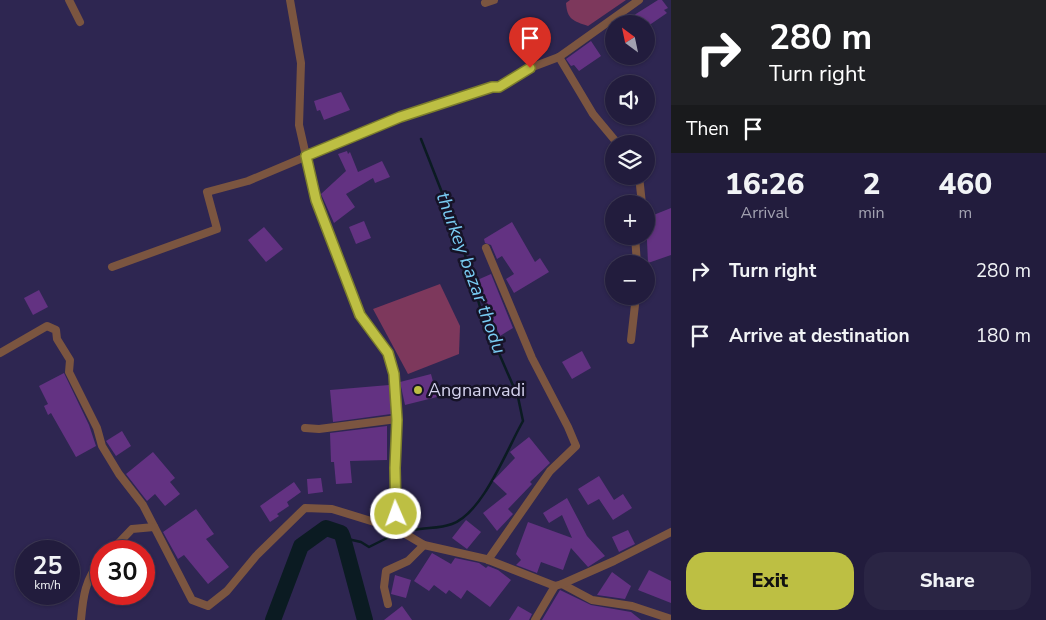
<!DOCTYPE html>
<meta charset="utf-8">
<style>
:root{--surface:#221c3d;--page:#2a2544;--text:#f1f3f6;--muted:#a2a1b0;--line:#3f3a57;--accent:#bdbf43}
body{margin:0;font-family:"Nunito Sans",sans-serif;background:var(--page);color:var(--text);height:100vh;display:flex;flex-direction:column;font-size:19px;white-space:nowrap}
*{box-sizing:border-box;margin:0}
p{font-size:16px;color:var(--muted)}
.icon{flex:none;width:28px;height:28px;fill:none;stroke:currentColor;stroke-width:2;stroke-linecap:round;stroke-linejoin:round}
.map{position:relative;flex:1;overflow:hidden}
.sheet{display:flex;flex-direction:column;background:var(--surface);width:375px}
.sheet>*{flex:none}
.top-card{background:#202124;color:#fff;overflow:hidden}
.needle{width:32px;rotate:327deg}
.controls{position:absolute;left:605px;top:15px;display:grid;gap:10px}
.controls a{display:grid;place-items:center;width:50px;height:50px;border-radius:50%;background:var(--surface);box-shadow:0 1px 4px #0004,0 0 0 1px var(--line);font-size:25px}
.speed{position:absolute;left:15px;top:540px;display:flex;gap:10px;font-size:25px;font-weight:700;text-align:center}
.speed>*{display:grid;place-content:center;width:65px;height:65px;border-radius:50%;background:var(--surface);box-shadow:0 1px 4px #0004,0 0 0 1px var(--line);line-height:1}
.speed small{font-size:12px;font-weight:400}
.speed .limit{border:8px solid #d22;background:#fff;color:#111}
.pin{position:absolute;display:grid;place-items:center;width:42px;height:42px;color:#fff;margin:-51px -21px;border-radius:50% 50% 50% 0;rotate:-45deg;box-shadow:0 0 5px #0007}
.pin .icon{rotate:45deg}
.me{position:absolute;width:55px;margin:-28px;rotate:358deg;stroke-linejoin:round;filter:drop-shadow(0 0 4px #0008)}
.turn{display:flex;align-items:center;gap:18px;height:105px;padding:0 15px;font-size:22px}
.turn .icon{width:65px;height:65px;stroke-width:2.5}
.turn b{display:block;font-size:35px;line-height:42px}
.then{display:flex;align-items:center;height:48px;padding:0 15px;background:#0003;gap:10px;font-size:19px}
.eta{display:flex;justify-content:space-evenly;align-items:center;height:85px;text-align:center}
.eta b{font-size:30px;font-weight:800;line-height:35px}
.action{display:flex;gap:10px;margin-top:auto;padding:10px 15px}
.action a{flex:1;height:58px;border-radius:20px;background:var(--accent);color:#111;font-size:20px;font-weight:800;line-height:58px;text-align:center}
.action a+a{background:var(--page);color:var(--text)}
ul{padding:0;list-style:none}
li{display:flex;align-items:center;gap:15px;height:65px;padding:0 15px}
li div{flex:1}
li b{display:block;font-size:19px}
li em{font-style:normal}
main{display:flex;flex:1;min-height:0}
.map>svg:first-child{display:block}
</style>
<main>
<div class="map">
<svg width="671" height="620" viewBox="0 0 671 620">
<rect width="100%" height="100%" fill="#2e2651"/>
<g fill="#7d385c">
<path d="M 570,0 L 626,0 L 588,26 C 573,21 567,19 566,3 Z"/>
<path d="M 440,284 L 460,326 L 459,354 L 408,374 L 373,309 Z"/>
</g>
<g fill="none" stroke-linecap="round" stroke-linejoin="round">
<g stroke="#0b1b22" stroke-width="2.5">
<path d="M 413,530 C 426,527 439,529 452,524 C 483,513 507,449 523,421 L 518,397 L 482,314 L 461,241 L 421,139"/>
<path d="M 343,538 L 361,542 L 369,547 L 393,535"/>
</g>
<path stroke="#0b1b22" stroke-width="16" d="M 273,620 L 301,546 L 326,528 L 341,533 L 343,538 L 365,620"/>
</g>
<g fill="#633282">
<path d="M 658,0 L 662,0 L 668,8 L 664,10 L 667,13 L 648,26 L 646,24 L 620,24 Z"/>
<path d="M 591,41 L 601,56 L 579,71 L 574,65 L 571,66 L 566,59 Z"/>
<path d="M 341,92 L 350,110 L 324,120 L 320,110 L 317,111 L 314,101 Z"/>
<path d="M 347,151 L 348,154 L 350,152 L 358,172 L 382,161 L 390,177 L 375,183 L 373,178 L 346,194 L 355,207 L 334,223 L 321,194 L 346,171 L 338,154 Z"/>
<path d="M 671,208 L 671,255 L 648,263 L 646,218 Z"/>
<path d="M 364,221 L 371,238 L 356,244 L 349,227 Z"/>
<path d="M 512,222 L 535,262 L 540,258 L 549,272 L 514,293 L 506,279 L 514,274 L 502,256 L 497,259 L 491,245 L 485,243 L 484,239 Z"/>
<path d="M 264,227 L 283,249 L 266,262 L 248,240 Z"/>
<path d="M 491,274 L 513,328 L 500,336 L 475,281 Z"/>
<path d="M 39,290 L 48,307 L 33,315 L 24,298 Z"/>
<path d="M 582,351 L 591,368 L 572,379 L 562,362 Z"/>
<path d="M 64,373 L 89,425 L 96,446 L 76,457 L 51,413 L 48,415 L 44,406 L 48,404 L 39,386 Z"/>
<path d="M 431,374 L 437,397 L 405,405 L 400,382 Z"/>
<path d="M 389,385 L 391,414 L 333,422 L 330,390 Z"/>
<path d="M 387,426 L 387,460 L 350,461 L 352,483 L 336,484 L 334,462 L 331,462 L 330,433 Z"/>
<path d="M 122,431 L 131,446 L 116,456 L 106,441 Z"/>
<path d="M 529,437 L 550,463 L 530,482 L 532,484 L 508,509 L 513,514 L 497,531 L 483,513 L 507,494 L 493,481 L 515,458 L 510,452 Z"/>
<path d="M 153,452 L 175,478 L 170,482 L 180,494 L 165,506 L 155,494 L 147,501 L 126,474 Z"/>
<path d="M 599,476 L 614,500 L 623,494 L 632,508 L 613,520 L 599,499 L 588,505 L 578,489 Z"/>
<path d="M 321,478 L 323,492 L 308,494 L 307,479 Z"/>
<path d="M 294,482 L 301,492 L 287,502 L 289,506 L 277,514 L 279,516 L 270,522 L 260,506 Z"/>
<path d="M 567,498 L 587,536 L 605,556 L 588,567 L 571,548 L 563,570 L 541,562 L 537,573 L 516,565 L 521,560 L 516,554 L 528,522 L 572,538 L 562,515 L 549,523 L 543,513 Z"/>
<path d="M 196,509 L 214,534 L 206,539 L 229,567 L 208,584 L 184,555 L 178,559 L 163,532 Z"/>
<path d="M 466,520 L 481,532 L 467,549 L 452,538 Z"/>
<path d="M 628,530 L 635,544 L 619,552 L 612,537 Z"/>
<path d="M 432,553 L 451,564 L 455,558 L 479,563 L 486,568 L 488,566 L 498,570 L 511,580 L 490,607 L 467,590 L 461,599 L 449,590 L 446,594 L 434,585 L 429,591 L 414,581 Z"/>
<path d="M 649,570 L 671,581 L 671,603 L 638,590 Z"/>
<path d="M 612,572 L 631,586 L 625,599 L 597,595 Z"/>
<path d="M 395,575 L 411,580 L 406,598 L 391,594 Z"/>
<path d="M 560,590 L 591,605 L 631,612 L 641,620 L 542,620 Z"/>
<path d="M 402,606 L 412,620 L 384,620 Z"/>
<path d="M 518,606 L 532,614 L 529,620 L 509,620 Z"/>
</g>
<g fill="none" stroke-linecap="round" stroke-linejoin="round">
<g stroke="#7b5540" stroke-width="8">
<path d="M 69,0 L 80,22"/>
<path d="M 290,0 L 301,63 L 299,125 L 316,200 L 360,315 L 387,353 L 394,374 L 397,419 L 395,469 L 397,529"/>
<path d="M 485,3 L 494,0"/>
<path d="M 559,57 L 593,114 L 618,144"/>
<path d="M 639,176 L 642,204"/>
<path d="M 635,236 L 637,264"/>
<path d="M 486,248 L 532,358 L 568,427 L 576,446 L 550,471 L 488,560"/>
<path d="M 112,267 L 217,229 L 207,192 L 248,181 L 400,117 L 492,87 L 499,87 L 530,68 L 559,57 L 639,0"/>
<path d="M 631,340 L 636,296"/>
<path d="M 0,353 L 47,326 L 56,330 L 57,339 L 70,360 L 69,372 L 97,428 L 102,446 L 119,474 L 143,505 L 192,600 L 208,606 L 227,591 L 256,556 L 305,508 L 332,509 L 397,529 L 424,545 L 486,559 L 555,586 L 562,584 L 592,600 L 632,606 L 671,619"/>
<path d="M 305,428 L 319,429 L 397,419"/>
<path d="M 111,551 L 132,529 L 154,527"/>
<path d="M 562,584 L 614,561 L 671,532"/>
<path d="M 388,604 L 384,587 L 386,571 L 408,561 L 424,545"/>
<path d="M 81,620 C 83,597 85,579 101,561"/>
<path d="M 535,620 L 555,586"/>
</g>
</g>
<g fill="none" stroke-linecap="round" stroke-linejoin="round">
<defs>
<path id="route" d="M 396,514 L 395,468 L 397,420 L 394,374 L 388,353 L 360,315 L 316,200 L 306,156 L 400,117 L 492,87 L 499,87 L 530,68"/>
</defs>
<use href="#route" stroke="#7b7c2c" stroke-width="12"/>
<use href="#route" stroke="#bdbf43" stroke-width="9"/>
</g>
<circle fill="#bdbf43" stroke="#161327" stroke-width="2" cx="418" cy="390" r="5"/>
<g text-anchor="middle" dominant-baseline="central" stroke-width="5" stroke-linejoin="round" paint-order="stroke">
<g font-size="18" fill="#d4d2ed" stroke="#161327" text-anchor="start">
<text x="428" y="390">Angnanvadi</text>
</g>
<g font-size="19" font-style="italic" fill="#79cbf2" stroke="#161327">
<text transform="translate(471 273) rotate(70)">thurkey bazar thodu</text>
</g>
</g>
</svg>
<div class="controls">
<a><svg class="needle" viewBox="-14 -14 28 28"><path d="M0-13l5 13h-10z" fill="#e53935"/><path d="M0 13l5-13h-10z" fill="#a2a1b0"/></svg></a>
<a><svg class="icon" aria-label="sound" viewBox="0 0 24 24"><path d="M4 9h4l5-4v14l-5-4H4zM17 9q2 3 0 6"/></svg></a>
<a><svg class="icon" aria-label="layers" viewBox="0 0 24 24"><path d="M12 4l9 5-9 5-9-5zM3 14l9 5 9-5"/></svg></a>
<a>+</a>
<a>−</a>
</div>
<div class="speed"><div>25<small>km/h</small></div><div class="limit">30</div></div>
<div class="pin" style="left:530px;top:68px;background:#d93025"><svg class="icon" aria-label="arrive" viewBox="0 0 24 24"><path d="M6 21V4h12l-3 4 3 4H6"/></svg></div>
<svg class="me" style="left:396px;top:514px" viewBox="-20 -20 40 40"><circle r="17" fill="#bdbf43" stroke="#fff" stroke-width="3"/><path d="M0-11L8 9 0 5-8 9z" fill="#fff"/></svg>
</div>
<section class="sheet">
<div class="top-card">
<div class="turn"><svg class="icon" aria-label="right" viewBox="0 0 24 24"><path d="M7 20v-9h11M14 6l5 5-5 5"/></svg><div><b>280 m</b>Turn right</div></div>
<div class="then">Then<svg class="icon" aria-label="arrive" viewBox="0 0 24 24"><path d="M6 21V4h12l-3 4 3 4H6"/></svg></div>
</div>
<div class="eta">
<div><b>16:26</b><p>Arrival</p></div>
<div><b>2</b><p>min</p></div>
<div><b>460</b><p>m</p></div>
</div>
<ul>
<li><svg class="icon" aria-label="right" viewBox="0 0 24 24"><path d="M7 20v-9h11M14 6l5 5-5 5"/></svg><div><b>Turn right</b></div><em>280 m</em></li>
<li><svg class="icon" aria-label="arrive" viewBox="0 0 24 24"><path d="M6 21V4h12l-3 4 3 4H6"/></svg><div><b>Arrive at destination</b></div><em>180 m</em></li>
</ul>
<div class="action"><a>Exit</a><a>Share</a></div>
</section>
</main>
